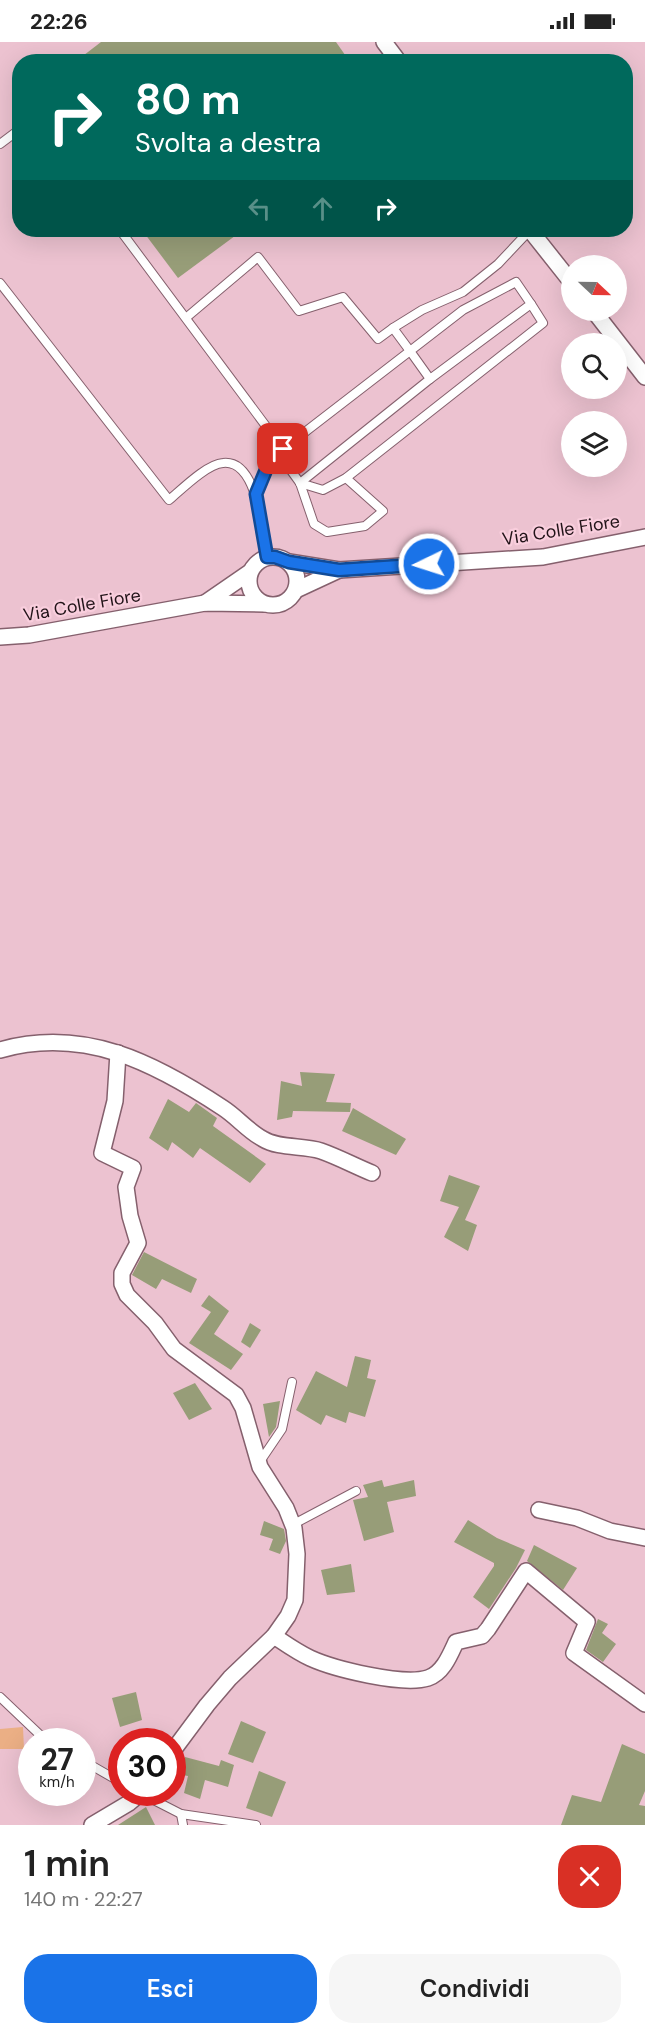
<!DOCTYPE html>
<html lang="it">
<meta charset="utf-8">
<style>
:root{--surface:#fff;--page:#f6f6f6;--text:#222;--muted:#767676;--accent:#1a73e8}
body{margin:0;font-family:"DM Sans",sans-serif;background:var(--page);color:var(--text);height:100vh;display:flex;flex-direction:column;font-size:22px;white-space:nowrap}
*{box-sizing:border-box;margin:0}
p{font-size:20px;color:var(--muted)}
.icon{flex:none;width:33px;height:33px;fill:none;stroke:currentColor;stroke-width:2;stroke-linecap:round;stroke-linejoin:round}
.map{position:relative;height:1783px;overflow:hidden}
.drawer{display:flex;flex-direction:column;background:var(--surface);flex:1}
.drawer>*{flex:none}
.hud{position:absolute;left:12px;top:12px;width:621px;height:183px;border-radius:24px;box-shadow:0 6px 24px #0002;background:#00695c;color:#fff;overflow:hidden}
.needle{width:39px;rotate:112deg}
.fabs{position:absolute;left:561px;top:213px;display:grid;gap:12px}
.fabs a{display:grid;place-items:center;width:66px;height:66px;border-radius:50%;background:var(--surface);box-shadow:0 6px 24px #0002;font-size:30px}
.speed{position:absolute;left:18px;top:1686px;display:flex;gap:12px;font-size:30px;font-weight:700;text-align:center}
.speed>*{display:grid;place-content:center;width:78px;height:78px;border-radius:50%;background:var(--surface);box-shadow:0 6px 24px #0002;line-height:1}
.speed small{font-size:15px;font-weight:400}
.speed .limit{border:9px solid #d22;background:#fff;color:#111}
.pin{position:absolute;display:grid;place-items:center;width:51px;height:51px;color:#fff;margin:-26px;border-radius:12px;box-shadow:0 3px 9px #0006}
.me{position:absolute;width:66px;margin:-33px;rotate:266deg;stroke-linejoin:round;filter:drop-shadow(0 0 4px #0008)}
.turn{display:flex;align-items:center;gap:21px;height:126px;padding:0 24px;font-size:27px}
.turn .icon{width:78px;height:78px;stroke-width:2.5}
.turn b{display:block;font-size:42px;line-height:51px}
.lanes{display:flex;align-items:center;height:57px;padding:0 24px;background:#0003;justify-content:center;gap:30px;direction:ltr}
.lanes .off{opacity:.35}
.round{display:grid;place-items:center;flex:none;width:63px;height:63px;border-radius:24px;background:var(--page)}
.summary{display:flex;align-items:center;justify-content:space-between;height:102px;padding:0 24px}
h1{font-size:36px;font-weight:600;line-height:45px}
.action{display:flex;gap:12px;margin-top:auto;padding:12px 24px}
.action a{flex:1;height:69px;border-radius:24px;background:var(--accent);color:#fff;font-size:24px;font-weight:600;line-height:69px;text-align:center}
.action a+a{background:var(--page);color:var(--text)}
.status{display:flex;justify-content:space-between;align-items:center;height:42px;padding:0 30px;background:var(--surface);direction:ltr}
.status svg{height:16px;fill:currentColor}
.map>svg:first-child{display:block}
</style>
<div class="status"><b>22:26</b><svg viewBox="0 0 49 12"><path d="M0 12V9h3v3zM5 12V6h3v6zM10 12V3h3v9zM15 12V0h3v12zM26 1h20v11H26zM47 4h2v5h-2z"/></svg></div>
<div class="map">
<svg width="645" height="1783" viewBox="0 0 645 1783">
<rect width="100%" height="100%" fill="#ecc2d0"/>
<path fill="#ebaf85" d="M 23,1685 L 24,1707 L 0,1707 L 0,1687 Z"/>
<g fill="#979d78">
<path d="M 101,0 L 336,0 L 350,20 L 75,20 Z"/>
<path d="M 142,188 L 243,188 L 178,236 Z"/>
<path d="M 300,1030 L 335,1032 L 326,1060 L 351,1061 L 350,1070 L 293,1069 L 292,1075 L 277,1078 L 281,1039 L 302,1044 Z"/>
<path d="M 168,1057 L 189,1070 L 196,1061 L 217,1076 L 213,1084 L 266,1122 L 250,1141 L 200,1106 L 193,1116 L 172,1100 L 168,1109 L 149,1096 Z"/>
<path d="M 353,1066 L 406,1097 L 396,1113 L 342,1089 Z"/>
<path d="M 449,1133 L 480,1144 L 465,1178 L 477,1183 L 468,1209 L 444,1195 L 459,1165 L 440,1159 Z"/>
<path d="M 144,1210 L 197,1237 L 191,1251 L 162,1237 L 156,1247 L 132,1233 Z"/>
<path d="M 209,1253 L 229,1269 L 214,1292 L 243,1312 L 231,1328 L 189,1301 L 211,1270 L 201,1264 Z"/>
<path d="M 250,1281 L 261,1288 L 250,1306 L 241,1300 Z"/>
<path d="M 355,1314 L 371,1318 L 367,1336 L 376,1338 L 365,1375 L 349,1370 L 346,1381 L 326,1373 L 321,1383 L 296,1368 L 316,1329 L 347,1345 Z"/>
<path d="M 195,1341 L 212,1367 L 189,1378 L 173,1351 Z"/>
<path d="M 280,1359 L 276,1385 L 269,1395 L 263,1362 Z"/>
<path d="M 382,1438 L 384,1445 L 414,1438 L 416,1454 L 387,1460 L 394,1490 L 364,1499 L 353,1458 L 368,1455 L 363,1443 Z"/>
<path d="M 468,1478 L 497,1496 L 525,1508 L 516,1526 L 489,1567 L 473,1555 L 494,1524 L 494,1521 L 454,1500 Z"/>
<path d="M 264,1479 L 284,1487 L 286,1499 L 280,1512 L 269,1508 L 273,1497 L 260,1493 Z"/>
<path d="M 534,1503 L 577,1526 L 563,1548 L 527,1519 Z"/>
<path d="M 351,1522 L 355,1550 L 327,1553 L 321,1528 Z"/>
<path d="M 598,1577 L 608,1582 L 602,1591 L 616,1602 L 603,1620 L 586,1608 Z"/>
<path d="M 136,1650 L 142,1678 L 120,1685 L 112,1656 Z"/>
<path d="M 241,1679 L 266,1690 L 253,1721 L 228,1712 Z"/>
<path d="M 622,1702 L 645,1712 L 645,1749 L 639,1763 L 645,1764 L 645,1783 L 561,1783 L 572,1753 L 601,1760 Z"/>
<path d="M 185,1715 L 219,1724 L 221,1718 L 234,1723 L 228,1745 L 205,1738 L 200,1757 L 184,1751 L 188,1734 L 182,1733 Z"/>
<path d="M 259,1729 L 286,1740 L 272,1775 L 246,1766 Z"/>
<path d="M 146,1765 L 155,1783 L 118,1783 Z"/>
</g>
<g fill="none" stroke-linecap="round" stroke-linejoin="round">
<defs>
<g id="lane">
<path d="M 0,102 L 20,87"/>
<path d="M 120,188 L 283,407"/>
<path d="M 516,240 L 531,262 L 430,337 L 410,309 L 463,268 Z"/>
<path d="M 0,241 L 169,458 C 182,447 207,422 223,421 C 258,417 263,492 267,515"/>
<path d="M 187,275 L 258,215 L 299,269 L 343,255 L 378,297 L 393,286 L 410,309 L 283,407 L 268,423 L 257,452"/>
<path d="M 393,286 L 422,268 L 463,250 L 498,222 L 530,188"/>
<path d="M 276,416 L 287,423 L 300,441 L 314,482 L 327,490 L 365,484 L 383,469 L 346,436"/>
<path d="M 300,441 L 323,448 L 346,436 L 543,281 L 531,262"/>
<path d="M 300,441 L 430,337"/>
<path d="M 259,1421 L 282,1387 L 292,1340"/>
<path d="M 292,1483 L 356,1449"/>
<path d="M 0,1655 L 39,1692 L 52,1700"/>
<path d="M 82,1718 L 122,1741"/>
<path d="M 140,1751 L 181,1772 L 256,1783"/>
<path d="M 181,1772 L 183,1783"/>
</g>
<g id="street">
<path d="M 384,0 L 399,20"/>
<path d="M 530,188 L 572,241"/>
<path d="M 593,268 L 645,335"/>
<circle cx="273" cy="539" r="24"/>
<path d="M 289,520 L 339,528 L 543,515 L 645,495"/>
<path d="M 296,548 L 339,528"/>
<path d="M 205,561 L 250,530"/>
<path d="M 0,595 L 29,593 L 205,561 L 264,562"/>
<path d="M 0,1008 C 84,984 155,1021 223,1066 C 237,1075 248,1089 263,1097 C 279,1107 304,1103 321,1109 C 338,1115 355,1124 372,1131"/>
<path d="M 118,1011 L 115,1059 L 102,1111 L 133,1126 L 126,1145 L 130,1174 L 138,1201 L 122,1231 L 122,1242 L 127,1253 L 155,1281 L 174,1307 L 236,1353 L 243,1366 L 260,1425 L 286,1466 L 294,1486 L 297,1512 L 295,1558 L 288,1574 L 274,1594 L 230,1636 L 207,1663 L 172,1710"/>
<path d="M 539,1468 L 577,1476 L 610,1489 L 645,1496"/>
<path d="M 274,1594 C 286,1602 297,1610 310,1616 C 334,1627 403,1644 428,1636 C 443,1631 450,1613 456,1600 L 482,1594 L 488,1587 L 526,1529 L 587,1580 L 574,1611 L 645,1662"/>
<path d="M 92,1783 L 129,1761 L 142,1750"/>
</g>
</defs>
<use href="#lane" stroke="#85606d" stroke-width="10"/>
<use href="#street" stroke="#85606d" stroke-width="18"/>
<use href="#lane" stroke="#fff" stroke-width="8"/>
<use href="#street" stroke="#fff" stroke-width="15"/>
</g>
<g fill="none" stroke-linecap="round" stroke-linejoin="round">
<defs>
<path id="route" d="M 283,407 L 268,423 L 256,452 L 267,515 L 275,515 L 289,520 L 339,528 L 429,522"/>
</defs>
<use href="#route" stroke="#114b97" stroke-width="15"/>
<use href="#route" stroke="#1a73e8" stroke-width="10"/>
</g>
<g text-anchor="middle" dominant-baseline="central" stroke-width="4.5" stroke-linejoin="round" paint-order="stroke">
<g font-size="18" fill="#211318" stroke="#f9cedd">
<text transform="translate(561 488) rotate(-9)">Via Colle Fiore</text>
<text transform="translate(82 563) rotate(-10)">Via Colle Fiore</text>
</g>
</g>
</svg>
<div class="fabs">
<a><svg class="needle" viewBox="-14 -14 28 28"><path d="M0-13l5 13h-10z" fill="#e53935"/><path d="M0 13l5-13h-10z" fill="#767676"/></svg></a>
<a><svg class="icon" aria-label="search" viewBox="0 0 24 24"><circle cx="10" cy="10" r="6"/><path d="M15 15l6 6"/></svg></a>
<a><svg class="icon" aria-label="layers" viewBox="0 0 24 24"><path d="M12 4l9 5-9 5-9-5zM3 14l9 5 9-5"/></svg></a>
</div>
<div class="speed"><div>27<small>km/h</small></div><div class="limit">30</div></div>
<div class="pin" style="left:283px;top:407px;background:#d93025"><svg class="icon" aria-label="arrive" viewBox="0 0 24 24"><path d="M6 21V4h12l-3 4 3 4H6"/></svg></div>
<svg class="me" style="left:429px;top:522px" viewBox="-20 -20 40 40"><circle r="17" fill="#1a73e8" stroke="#fff" stroke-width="3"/><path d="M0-11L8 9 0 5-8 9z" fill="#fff"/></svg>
<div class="hud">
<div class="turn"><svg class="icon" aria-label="right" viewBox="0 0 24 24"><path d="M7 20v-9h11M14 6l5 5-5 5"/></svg><div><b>80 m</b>Svolta a destra</div></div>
<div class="lanes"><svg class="icon off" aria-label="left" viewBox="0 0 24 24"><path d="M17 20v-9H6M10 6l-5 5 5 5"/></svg><svg class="icon off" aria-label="ahead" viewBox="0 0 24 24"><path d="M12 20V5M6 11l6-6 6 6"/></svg><svg class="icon" aria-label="right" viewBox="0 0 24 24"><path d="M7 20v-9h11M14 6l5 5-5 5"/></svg></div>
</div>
</div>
<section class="drawer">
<div class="summary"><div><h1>1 min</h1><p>140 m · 22:27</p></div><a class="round" style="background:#d93025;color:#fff"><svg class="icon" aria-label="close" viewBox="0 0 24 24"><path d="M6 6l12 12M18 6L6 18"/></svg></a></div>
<div class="action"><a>Esci</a><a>Condividi</a></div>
</section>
